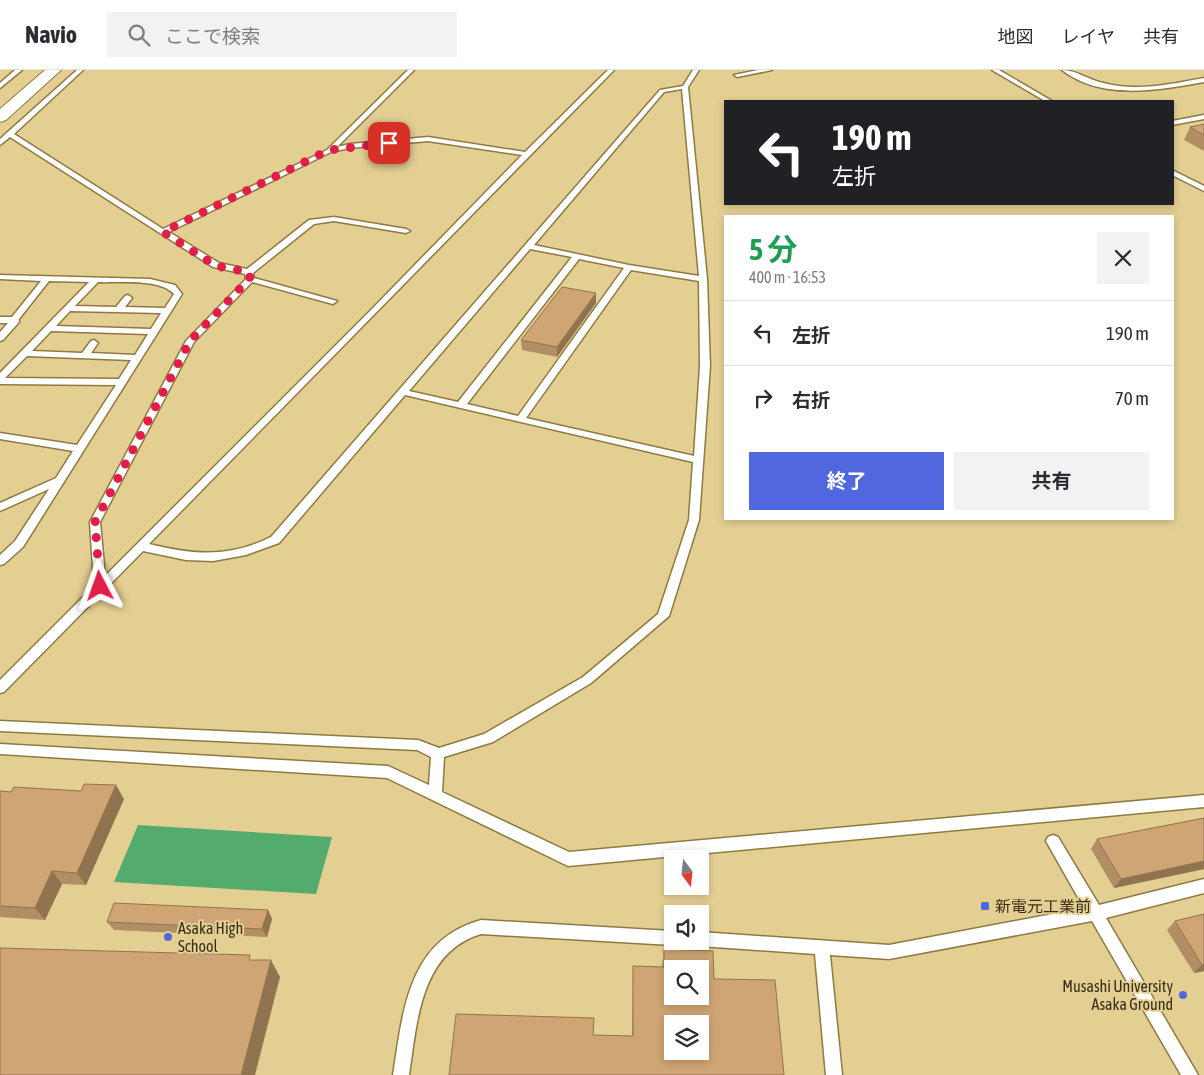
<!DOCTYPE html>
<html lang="ja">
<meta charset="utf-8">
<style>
:root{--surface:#fff;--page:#f2f2f3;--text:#2b2b33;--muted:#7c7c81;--line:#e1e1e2;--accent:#5167dd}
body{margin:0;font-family:"Asap Condensed","Noto Sans JP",sans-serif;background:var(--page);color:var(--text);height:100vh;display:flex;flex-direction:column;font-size:19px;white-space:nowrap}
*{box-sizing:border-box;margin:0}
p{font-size:16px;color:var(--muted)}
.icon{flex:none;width:28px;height:28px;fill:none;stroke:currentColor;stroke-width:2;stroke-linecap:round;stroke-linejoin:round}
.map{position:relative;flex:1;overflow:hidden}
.side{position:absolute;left:724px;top:145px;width:450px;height:305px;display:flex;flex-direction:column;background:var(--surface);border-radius:0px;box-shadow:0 2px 8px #0003}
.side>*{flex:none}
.top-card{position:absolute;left:724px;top:30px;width:450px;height:105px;border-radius:0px;box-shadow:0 2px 8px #0003;background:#202124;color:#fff;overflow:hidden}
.needle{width:32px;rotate:165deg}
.fabs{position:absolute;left:664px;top:780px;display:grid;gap:10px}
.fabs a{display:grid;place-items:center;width:45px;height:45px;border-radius:0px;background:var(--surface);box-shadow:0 2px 8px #0003;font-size:25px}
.pin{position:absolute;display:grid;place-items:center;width:42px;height:42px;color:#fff;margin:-21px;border-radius:10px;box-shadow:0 2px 8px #0006}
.me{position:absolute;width:55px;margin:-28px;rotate:356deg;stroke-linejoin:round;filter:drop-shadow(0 0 4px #0008)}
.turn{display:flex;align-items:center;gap:18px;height:105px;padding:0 25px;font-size:22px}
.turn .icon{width:65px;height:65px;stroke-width:2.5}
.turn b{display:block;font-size:35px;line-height:42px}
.round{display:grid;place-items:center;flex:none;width:52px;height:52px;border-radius:0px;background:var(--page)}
.head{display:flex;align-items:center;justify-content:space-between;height:85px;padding:0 25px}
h1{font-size:30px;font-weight:700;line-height:38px;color:#1e9e55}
.cta{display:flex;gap:10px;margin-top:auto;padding:10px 25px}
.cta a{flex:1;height:58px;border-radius:0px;background:var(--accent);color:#fff;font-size:20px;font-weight:700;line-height:58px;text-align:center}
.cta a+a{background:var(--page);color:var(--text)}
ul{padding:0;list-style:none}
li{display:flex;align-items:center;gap:15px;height:65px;padding:0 25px;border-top:1px solid var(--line)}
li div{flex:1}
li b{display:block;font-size:19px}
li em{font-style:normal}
header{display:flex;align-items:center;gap:30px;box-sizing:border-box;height:70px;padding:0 25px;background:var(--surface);border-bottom:1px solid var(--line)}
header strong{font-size:24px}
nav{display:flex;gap:28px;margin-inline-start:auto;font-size:18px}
.search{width:350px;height:45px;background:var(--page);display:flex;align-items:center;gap:12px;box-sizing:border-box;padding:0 18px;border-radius:0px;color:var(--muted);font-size:19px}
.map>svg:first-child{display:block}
</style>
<header>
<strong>Navio</strong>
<div class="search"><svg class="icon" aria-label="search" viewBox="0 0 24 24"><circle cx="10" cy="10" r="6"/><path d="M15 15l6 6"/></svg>ここで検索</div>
<nav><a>地図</a><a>レイヤ</a><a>共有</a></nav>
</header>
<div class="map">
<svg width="1204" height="1005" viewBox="0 0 1204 1005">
<rect width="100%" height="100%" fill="#e4cf93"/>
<path fill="#54ab6e" d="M 138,755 L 332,767 L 316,824 L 114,812 Z"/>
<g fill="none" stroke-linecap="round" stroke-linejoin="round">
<defs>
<g id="lane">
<path d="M 15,0 L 22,0 L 0,18 L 0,13 Z"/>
<path d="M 77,0 L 83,0 L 14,64 L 163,159 L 327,80 L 408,0 L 414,0 L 337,77 L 350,74 L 428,67 L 525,82 L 608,0 L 614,0 L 149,474 C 194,485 229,488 271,467 L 660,20 L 683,16 L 693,0 L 699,0 L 688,17 L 707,209 L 710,296 L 699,450 L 669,546 L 591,613 L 493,672 L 444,687 L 442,722 L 569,782 L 1204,725 L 1204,737 L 568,796 L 387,708 L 0,684 L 0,674 L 388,696 L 429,715 L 431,687 L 417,680 L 0,661 L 0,651 L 418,670 L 439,678 L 484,664 L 583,607 L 658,544 L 689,450 L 693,392 L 405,325 L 279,473 L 246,485 L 213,491 L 186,490 L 143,481 L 4,622 L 0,623 L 0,610 L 94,516 L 90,452 L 186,271 L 246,209 L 245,204 L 213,197 L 10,67 L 0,75 L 0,69 ZM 682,19 L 699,206 L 629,195 L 534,175 L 664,22 ZM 428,71 L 522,85 L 369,242 L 105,506 L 100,452 L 194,272 L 252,212 L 333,234 L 337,231 L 254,208 L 253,203 L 314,154 L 334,151 L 406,163 L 410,161 L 406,159 L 334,147 L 309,150 L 247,199 L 219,193 L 169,162 L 331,82 L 350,78 ZM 530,179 L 572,187 L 458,332 L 409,321 ZM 579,189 L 624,198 L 518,346 L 467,334 ZM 631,200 L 699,211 L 700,296 L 694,386 L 526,348 Z"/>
<path d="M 758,0 L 772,0 L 737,7 L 734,5 Z"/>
<path d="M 992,0 L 999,0 L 1052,31 L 1045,31 Z"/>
<path d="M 1062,0 C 1076,0 1089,10 1103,13 C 1136,22 1171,14 1204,8 L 1204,12 C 1159,20 1102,31 1062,0 Z"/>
<path d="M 1204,45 L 1204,49 L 1172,55 L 1172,51 Z"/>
<path d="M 1172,100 L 1204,116 L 1204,121 L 1172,105 Z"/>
<path d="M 0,205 L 150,209 L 175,215 L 182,224 L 23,477 L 4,494 L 0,495 L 0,485 L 15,471 L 49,419 L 0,441 L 0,433 L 56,408 L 73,381 L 0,369 L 0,363 L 77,375 L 116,315 L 0,314 L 0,303 L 89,212 L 49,211 L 19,249 L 19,252 L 3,270 L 0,271 L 0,262 L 8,253 L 0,253 L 0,247 L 12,247 L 41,211 L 0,209 ZM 98,212 C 118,213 160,208 174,224 L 165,238 L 125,237 L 132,228 L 128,225 L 125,226 L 116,237 L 75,236 ZM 70,241 L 161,243 L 151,259 L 56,256 ZM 51,261 L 148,264 L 135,285 L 91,283 L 98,273 L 94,270 L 91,271 L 82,283 L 32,281 ZM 27,286 L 131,290 L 119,309 L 5,308 Z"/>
<path d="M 1053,765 L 1058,767 L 1099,835 L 1204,809 L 1204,823 L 1106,848 L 1198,1005 L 1181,1005 L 1092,851 L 889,889 L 830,885 L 842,1005 L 826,1005 L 815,884 L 700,876 L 695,874 L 693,871 L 700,871 L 700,862 L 889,875 L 1084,838 L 1046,771 L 1048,767 Z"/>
<path d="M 481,850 L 672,861 L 672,871 L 678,871 L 672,875 L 481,864 C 420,882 417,953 409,1005 L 393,1005 C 403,941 408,870 481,850 Z"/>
</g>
<path id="secondary" d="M 45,0 L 61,0 L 6,50 L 0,52 L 0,39 Z"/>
</defs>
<use href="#lane" stroke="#8e7a40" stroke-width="3"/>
<use href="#secondary" stroke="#8e7a40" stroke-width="2"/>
<use href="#lane" fill="#fff" fill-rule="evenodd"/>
<use href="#secondary" fill="#fff" fill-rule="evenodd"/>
</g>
<g fill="#b18e63">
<path d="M 1204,54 L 1204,81 L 1184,70 L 1190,57 Z"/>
<path d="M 596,233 L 557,287 L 522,280 L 521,270 Z"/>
<path d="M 0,721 L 124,729 L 86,815 L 62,814 L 45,850 L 0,847 Z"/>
<path d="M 1204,748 L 1204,800 L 1204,799 L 1114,818 L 1091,779 L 1097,769 Z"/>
<path d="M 268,840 L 272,849 L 267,867 L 114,860 L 107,852 Z"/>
<path d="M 1204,844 L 1204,901 L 1194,903 L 1167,860 L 1175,851 Z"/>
<path d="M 664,879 L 714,909 L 784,1005 L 594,965 L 632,966 L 633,896 L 662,897 Z"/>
</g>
<g fill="#907450">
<path d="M 596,223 L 596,233 L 557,287 L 557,277 Z"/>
<path d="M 116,715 L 124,729 L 86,815 L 77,803 Z"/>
<path d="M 1204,791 L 1204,799 L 1114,818 L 1121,809 Z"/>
<path d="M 52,801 L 62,814 L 45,850 L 35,838 Z"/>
<path d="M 268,840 L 272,849 L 267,867 L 262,859 Z"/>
<path d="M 271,890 L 280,907 L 255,1005 L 241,1005 Z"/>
<path d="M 1204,894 L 1204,901 L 1194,903 L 1202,895 Z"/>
</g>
<g fill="#cea573" stroke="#907450" fill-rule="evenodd">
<path d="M 1204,54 L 1204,65 L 1190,57 Z"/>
<path d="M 562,217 L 596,223 L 557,277 L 521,270 Z"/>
<path d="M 84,714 L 116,715 L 77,803 L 52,801 L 35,838 L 0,836 L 0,721 L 11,722 L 14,717 L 81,721 Z"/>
<path d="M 1204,748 L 1204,791 L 1121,809 L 1097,769 Z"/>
<path d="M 114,833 L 268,840 L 262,859 L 107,852 Z"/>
<path d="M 1204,844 L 1204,894 L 1202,895 L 1175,851 Z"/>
<path d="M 0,878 L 250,885 L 249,890 L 271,890 L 241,1005 L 0,1005 Z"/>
<path d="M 664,879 L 713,881 L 714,909 L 775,910 L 784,1005 L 449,1005 L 456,944 L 594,948 L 593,965 L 633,966 L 633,896 L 664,897 ZM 672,899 L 700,899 L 700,926 L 672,926 ZM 672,954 L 700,954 L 700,981 L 672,981 Z"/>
</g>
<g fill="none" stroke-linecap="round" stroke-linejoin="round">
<path stroke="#e11d48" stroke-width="9" stroke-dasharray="0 16.2" d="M 100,516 L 95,452 L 190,271 L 250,208 L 248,202 L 216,196 L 163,162 L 329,80 L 389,73"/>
</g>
<g fill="#5167dd" stroke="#e4cf93" stroke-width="2">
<rect x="980" y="831" width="10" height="10" rx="2.5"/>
<circle cx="168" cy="867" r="5"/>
<circle cx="1183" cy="925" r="5"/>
</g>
<g text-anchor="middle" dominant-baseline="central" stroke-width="4" stroke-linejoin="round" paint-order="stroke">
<g font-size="16" fill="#372f16" stroke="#e4cf93" text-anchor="start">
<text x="995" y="836">新電元工業前</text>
<text x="178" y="858">Asaka High<tspan x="178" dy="18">School</tspan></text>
<text x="1173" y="916" text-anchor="end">Musashi University<tspan x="1173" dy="18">Asaka Ground</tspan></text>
</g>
</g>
</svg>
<div class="fabs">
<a><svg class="needle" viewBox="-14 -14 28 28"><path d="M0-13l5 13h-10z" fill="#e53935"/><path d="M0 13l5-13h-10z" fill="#7c7c81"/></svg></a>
<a><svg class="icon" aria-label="sound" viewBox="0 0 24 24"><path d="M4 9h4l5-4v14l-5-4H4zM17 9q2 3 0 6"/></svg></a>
<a><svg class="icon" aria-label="search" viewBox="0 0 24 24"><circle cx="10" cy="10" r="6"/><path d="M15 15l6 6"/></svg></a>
<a><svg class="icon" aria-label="layers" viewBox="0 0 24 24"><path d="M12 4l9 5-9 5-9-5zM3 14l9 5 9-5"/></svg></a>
</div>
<div class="pin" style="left:389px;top:73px;background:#d93025"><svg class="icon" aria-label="arrive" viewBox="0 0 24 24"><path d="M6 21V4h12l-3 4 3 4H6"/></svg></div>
<svg class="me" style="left:100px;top:516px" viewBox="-20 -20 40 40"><path d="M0-17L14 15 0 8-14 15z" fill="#e11d48" stroke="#fff" stroke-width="4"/></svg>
<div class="top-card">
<div class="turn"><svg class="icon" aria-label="left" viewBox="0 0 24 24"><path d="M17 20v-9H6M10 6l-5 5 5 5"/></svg><div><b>190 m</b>左折</div></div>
</div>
<section class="side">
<div class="head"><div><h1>5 分</h1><p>400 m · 16:53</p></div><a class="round"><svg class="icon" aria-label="close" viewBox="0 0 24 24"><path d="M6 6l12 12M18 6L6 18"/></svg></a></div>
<ul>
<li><svg class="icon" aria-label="left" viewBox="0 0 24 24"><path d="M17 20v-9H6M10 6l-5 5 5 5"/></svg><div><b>左折</b></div><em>190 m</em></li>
<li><svg class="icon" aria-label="right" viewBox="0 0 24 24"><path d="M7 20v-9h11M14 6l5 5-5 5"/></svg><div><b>右折</b></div><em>70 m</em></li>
</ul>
<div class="cta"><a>終了</a><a>共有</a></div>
</section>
</div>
